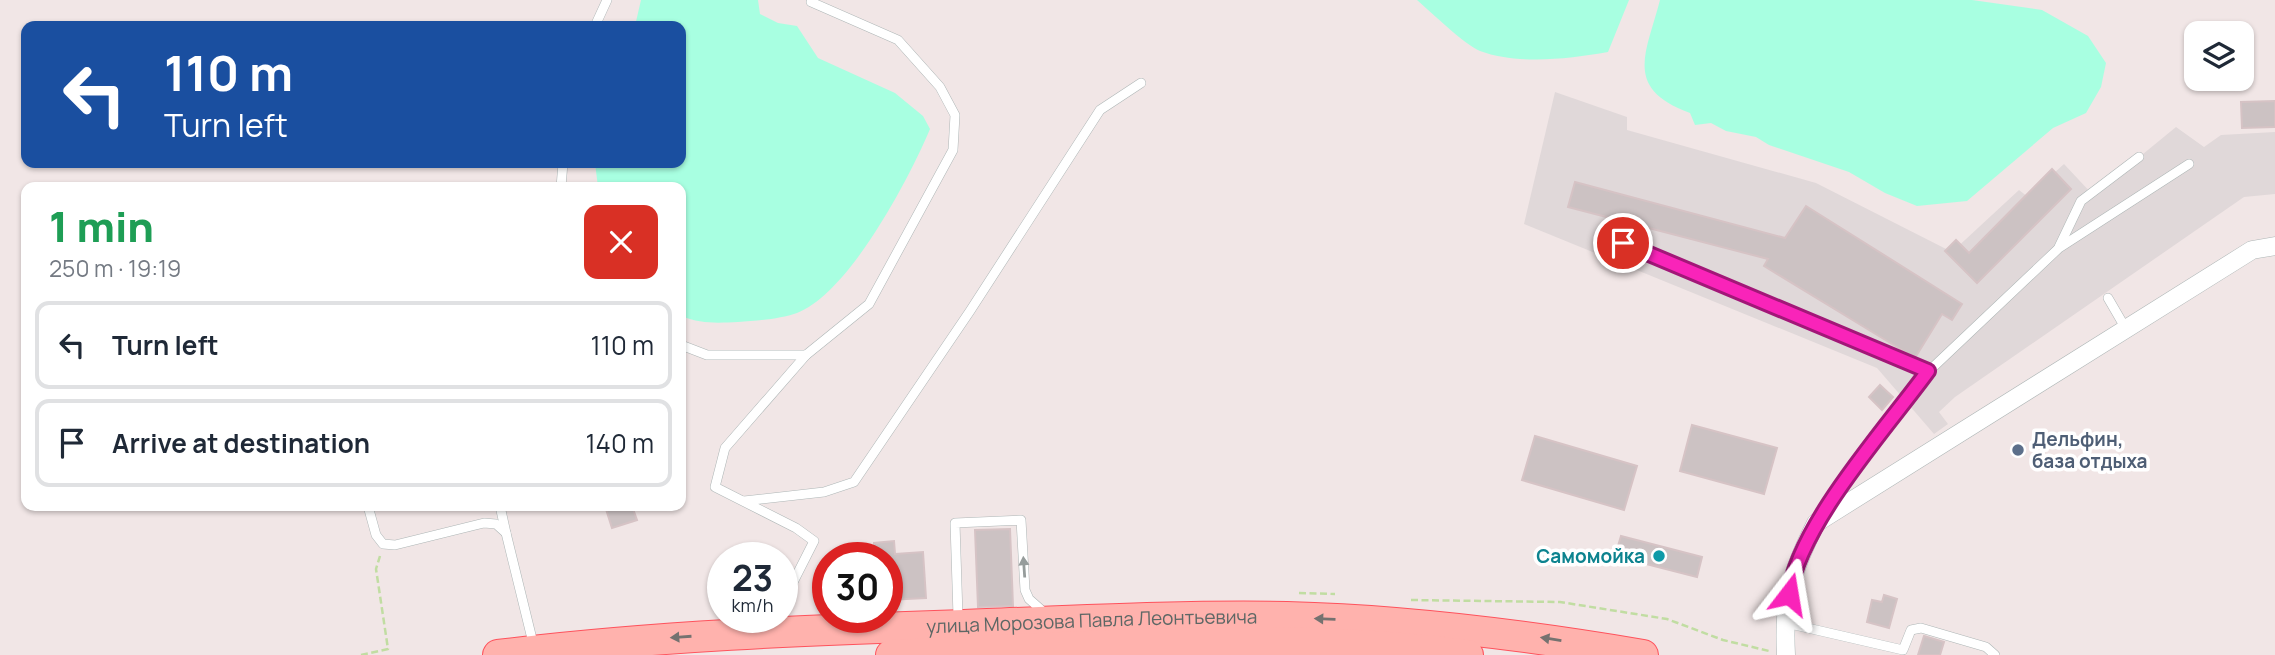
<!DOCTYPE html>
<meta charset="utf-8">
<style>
:root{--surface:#fff;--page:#f6f6f7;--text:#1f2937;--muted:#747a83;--line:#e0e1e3}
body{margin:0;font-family:Manrope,sans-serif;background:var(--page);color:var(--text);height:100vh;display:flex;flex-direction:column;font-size:26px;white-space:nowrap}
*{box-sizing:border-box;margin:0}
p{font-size:23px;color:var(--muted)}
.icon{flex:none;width:38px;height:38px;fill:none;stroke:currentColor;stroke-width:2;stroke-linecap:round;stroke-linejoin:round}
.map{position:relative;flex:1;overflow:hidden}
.side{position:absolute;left:21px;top:182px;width:665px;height:329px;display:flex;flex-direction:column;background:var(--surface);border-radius:14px;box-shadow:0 2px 5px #0004}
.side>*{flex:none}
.top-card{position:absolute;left:21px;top:21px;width:665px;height:147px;border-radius:14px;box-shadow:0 2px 5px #0004;background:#1a4fa0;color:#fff;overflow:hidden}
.buttons{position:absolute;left:2184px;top:21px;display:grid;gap:14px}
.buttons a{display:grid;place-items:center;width:70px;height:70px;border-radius:14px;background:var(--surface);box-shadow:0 2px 5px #0004;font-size:35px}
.speed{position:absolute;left:707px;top:542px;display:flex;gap:14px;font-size:35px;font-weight:700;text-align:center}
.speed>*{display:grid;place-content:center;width:91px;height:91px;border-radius:50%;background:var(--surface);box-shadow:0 2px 5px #0004;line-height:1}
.speed small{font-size:18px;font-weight:400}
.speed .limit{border:10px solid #d22;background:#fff;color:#111}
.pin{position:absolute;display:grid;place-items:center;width:60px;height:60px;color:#fff;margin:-30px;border:4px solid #fff;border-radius:50%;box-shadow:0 2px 7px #0007}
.me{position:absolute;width:77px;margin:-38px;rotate:14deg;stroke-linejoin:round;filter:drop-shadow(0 0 5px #0008)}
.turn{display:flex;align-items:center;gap:24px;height:147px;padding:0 28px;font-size:32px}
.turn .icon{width:91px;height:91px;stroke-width:2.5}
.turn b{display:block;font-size:49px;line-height:60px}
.round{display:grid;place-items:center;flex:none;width:74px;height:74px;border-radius:14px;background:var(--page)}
.summary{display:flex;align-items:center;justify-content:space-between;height:119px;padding:0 28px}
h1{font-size:42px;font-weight:800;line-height:52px;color:#1e9e55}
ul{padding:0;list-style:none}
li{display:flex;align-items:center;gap:21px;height:88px;margin:0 14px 10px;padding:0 14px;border:4px solid var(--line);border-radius:14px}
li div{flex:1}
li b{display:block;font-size:26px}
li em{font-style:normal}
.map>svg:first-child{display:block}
</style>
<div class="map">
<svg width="2275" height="655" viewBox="0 0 2275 655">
<rect width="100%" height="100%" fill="#f1e6e6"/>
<path fill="#e0d8d9" d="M 1555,92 L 1627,117 L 1627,130 L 1816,183 L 1952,252 L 2019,190 L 2028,197 L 2064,164 L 2093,195 L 2176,127 L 2204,147 L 2221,135 L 2275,132 L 2275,194 L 2244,197 L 1955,397 L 1939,412 L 1948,424 L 1934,434 L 1877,368 L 1524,224 Z"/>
<g fill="#a8ffe1">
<path d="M 641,0 L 758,0 L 760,14 L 778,23 L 797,26 L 818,58 L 895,93 L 923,116 L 930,129 C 909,179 849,293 797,313 C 780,319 756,321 738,322 C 717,323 701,324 681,316 L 681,187 L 598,187 L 595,163 L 681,163 L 681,26 L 635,26 Z"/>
<path d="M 1417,0 L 1629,0 L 1608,52 C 1568,59 1518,65 1480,51 C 1465,45 1431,12 1417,0 Z"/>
<path d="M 1660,0 L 1972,0 L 2042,10 L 2088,36 L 2106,63 L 2101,87 L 2086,113 L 2053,128 L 1967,201 L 1917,206 L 1885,193 L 1849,172 L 1769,145 L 1756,137 L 1726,131 L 1711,123 L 1695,125 L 1690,113 C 1623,88 1646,54 1660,0 Z"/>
</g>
<g fill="#ccc2c3" stroke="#d6c3c5" stroke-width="2">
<path d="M 2275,101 L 2275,127 L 2242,128 L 2241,102 Z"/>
<path d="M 2052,169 L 2071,189 L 1977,283 L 1945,251 L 1956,240 L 1969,253 Z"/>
<path d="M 1575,182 L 1785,238 L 1806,206 L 1962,304 L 1952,320 L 1942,314 L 1915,358 L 1764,266 L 1768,259 L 1568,207 Z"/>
<path d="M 1880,385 L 1893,397 L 1882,410 L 1869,397 Z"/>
<path d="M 1692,425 L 1777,448 L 1764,494 L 1680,471 Z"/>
<path d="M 1535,436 L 1637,466 L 1624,510 L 1522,480 Z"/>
<path d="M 605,506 L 632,506 L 637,520 L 612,528 Z"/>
<path d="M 1010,529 L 1013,606 L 978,607 L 975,530 Z"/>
<path d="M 1621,536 L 1702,557 L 1697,577 L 1615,556 Z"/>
<path d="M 894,541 L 895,554 L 923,552 L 926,598 L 887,600 L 887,558 L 875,558 L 874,543 Z"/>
<path d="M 1884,595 L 1897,599 L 1889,628 L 1867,622 L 1872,600 L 1882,602 Z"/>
<path d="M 1924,636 L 1944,642 L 1940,655 L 1918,655 Z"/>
</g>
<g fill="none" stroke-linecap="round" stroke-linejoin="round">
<defs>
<g id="service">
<path d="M 595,26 L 607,0"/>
<path d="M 561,187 L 563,163"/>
<path d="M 1623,243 L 1929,371 L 1823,513"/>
<path d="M 2059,247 L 2081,201 L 2139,157"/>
<path d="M 2108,298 L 2126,329"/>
<path d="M 681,345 L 707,355 L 806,355"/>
<path d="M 1929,371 L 2059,248 L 2189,164"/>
<path d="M 744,501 L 824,492 L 854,482 L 970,311 L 1100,110 L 1141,83"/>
<path d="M 368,506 L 376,535 L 383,544 L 395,545 L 484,523 L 496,524 L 506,533 L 534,647"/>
<path d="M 500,506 L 506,533"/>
<path d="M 782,604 L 814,541 L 796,528 L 715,487 L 725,448 L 806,355 L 869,304 L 953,150 L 955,115 L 940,87 L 898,40 L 811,2"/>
<path d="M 954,619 L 958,616 L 955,523 L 1021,520 L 1025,590 L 1029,599 L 1046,614"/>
<path d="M 1786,623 L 1903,650 L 1911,630 L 1921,628 L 1986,647 L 1995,655"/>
</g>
<path id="minor" d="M 1786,655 C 1783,598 1791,573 1816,523 L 2252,250 L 2275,246"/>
<g id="primary">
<path id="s1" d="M 498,655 C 653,636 808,630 964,625 C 1072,621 1180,615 1287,617 C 1407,620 1525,635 1643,655"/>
<path d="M 891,655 C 1082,647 1278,630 1468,655"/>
</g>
</defs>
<use href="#service" stroke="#aeb6b6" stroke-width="10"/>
<use href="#minor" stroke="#aeb6b6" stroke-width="19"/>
<use href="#primary" stroke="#fe525c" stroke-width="32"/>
<g stroke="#c1dda2" stroke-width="2.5" stroke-dasharray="7 3.5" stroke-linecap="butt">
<path d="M 1299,593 L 1335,594"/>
<path d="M 1411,600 L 1560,602 L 1667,619 L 1723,640 L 1769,651"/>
<path d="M 361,655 L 388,649 L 376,569 L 380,556"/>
</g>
<use href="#service" stroke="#fff" stroke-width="9"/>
<use href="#minor" stroke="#fff" stroke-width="18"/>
<use href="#primary" stroke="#ffb2ad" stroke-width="30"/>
</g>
<defs><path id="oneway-solid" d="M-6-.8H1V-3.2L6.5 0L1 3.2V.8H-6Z" transform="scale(1.75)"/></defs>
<use fill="#969c9b" href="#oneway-solid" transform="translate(1024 567) rotate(-94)"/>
<g fill="#757270">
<use href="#oneway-solid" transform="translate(1325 619) rotate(-178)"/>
<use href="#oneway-solid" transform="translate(681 637) rotate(176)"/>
<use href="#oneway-solid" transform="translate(1551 639) rotate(-171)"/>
</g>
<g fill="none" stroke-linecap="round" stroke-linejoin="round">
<defs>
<path id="route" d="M 1623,243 L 1928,371 C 1885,430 1800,523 1789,594"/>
</defs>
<use href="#route" stroke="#a21778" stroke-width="18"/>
<use href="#route" stroke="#f924b9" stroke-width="12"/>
</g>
<circle fill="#5c6f8a" stroke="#fff" stroke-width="2.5" cx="2018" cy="450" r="7"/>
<circle fill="#0f9aa8" stroke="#fff" stroke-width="2.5" cx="1659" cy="556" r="7"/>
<g text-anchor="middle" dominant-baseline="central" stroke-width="7" stroke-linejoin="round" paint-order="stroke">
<g font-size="19" font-weight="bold" fill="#4e5e75" stroke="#fff" text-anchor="start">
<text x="2032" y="439">Дельфин,<tspan x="2032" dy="22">база отдыха</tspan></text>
</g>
<g font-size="19" font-weight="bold" fill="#0d838f" stroke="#fff" text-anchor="end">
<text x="1645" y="556">Самомойка</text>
</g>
<g font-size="19" fill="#5d6765" stroke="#fff">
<text stroke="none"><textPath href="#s1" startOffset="595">улица Морозова Павла Леонтьевича</textPath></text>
</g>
</g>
</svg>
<div class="buttons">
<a><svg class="icon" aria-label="layers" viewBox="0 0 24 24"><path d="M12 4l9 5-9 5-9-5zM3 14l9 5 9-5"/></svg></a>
</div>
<div class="speed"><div>23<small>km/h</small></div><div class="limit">30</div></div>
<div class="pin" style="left:1623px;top:243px;background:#d93025"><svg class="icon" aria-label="arrive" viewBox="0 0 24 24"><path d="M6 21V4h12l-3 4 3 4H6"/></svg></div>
<svg class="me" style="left:1789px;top:594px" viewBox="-20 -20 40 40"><path d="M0-17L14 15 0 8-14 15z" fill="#f924b9" stroke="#fff" stroke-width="4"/></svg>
<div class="top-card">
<div class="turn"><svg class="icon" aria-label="left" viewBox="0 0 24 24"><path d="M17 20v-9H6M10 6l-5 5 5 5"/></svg><div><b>110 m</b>Turn left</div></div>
</div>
<section class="side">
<div class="summary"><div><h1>1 min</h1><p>250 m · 19:19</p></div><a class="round" style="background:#d93025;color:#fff"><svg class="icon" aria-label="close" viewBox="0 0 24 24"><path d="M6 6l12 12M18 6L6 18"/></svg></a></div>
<ul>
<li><svg class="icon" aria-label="left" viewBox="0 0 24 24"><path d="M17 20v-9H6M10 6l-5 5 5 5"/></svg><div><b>Turn left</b></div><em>110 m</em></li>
<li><svg class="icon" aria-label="arrive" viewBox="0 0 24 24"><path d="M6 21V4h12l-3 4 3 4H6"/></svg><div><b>Arrive at destination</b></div><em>140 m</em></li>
</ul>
</section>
</div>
